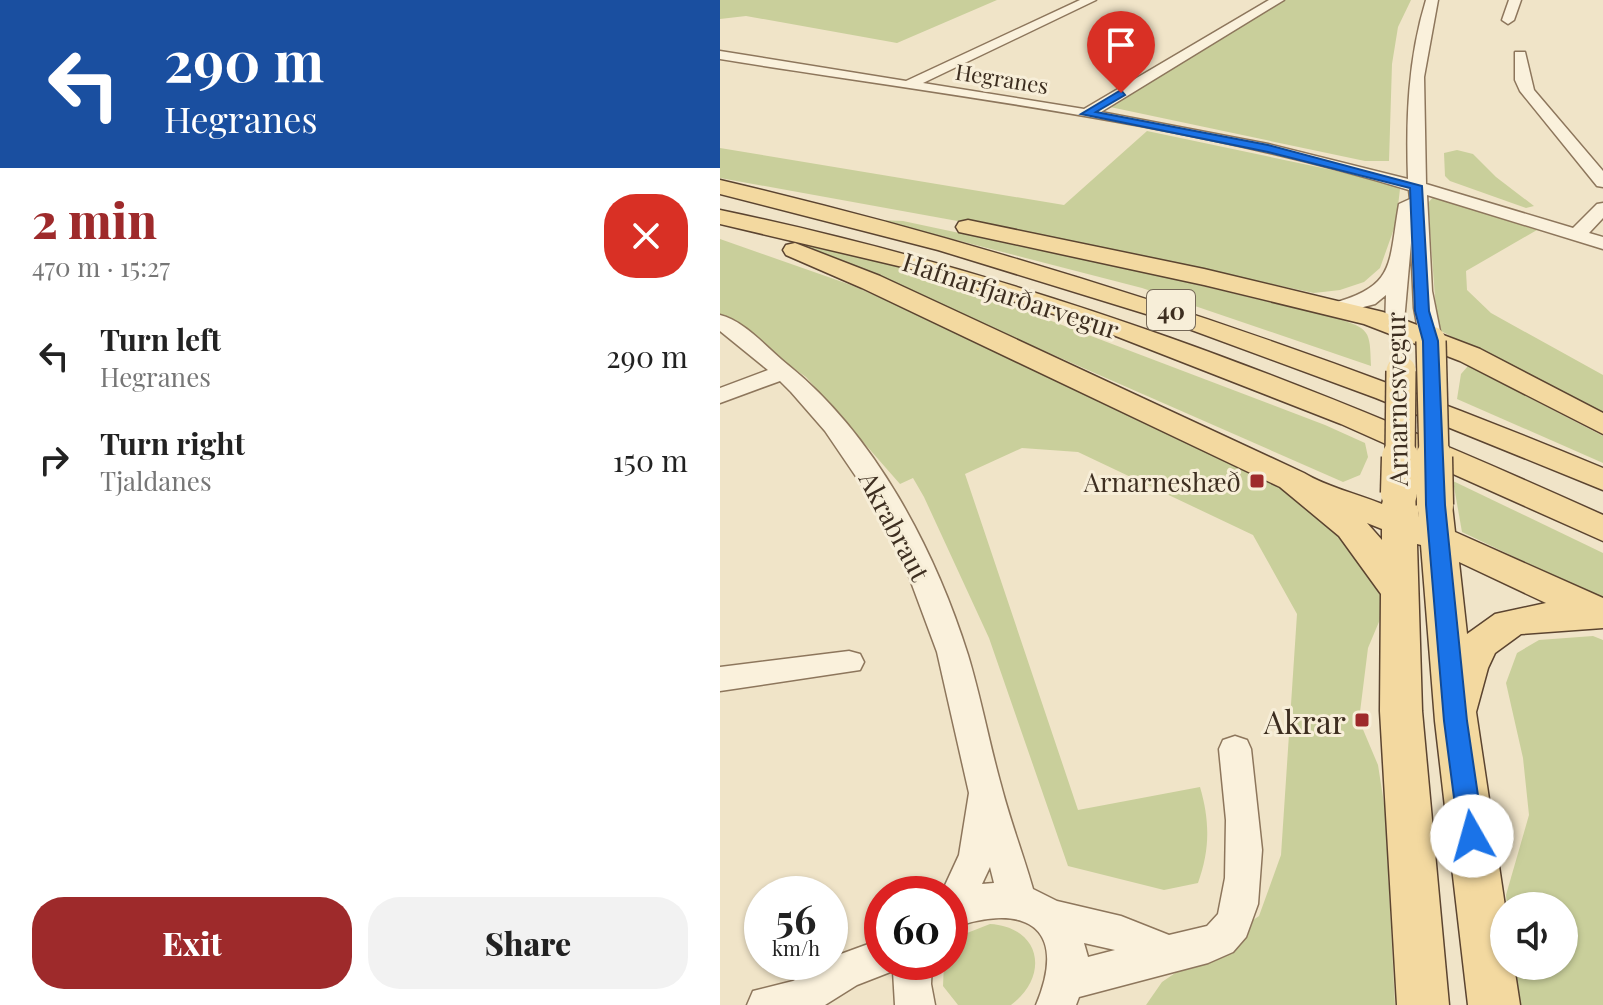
<!DOCTYPE html>
<meta charset="utf-8">
<style>
:root{--surface:#fff;--page:#f2f2f2;--text:#222;--muted:#767676;--accent:#9e2a2b}
body{margin:0;font-family:"Playfair Display",serif;background:var(--page);color:var(--text);height:100vh;display:flex;flex-direction:column;font-size:30px;white-space:nowrap}
*{box-sizing:border-box;margin:0}
p{font-size:26px;color:var(--muted)}
.icon{flex:none;width:44px;height:44px;fill:none;stroke:currentColor;stroke-width:2;stroke-linecap:round;stroke-linejoin:round}
.map{position:relative;flex:1;overflow:hidden}
.side{display:flex;flex-direction:column;background:var(--surface);width:720px}
.side>*{flex:none}
.banner{background:#1a4fa0;color:#fff;overflow:hidden}
.tools{position:absolute;left:770px;top:892px;display:grid;gap:16px}
.tools a{display:grid;place-items:center;width:88px;height:88px;border-radius:50%;background:var(--surface);box-shadow:0 2px 6px #0004;font-size:40px}
.speed{position:absolute;left:24px;top:876px;display:flex;gap:16px;font-size:40px;font-weight:700;text-align:center}
.speed>*{display:grid;place-content:center;width:104px;height:104px;border-radius:50%;background:var(--surface);box-shadow:0 2px 6px #0004;line-height:1}
.speed small{font-size:20px;font-weight:400}
.speed .limit{border:12px solid #d22;background:#fff;color:#111}
.pin{position:absolute;display:grid;place-items:center;width:68px;height:68px;color:#fff;margin:-82px -34px;border-radius:50% 50% 50% 0;rotate:-45deg;box-shadow:0 0 8px #0007}
.pin .icon{rotate:45deg}
.me{position:absolute;width:88px;margin:-44px;rotate:353deg;stroke-linejoin:round;filter:drop-shadow(0 0 6px #0008)}
.turn{display:flex;align-items:center;gap:28px;height:168px;padding:0 32px;font-size:36px}
.turn .icon{width:104px;height:104px;stroke-width:2.5}
.turn b{display:block;font-size:56px;line-height:68px}
.round{display:grid;place-items:center;flex:none;width:84px;height:84px;border-radius:32px;background:var(--page)}
.headline{display:flex;align-items:center;justify-content:space-between;height:136px;padding:0 32px}
h1{font-size:48px;font-weight:800;line-height:60px;color:var(--accent)}
.action{display:flex;gap:16px;margin-top:auto;padding:16px 32px}
.action a{flex:1;height:92px;border-radius:32px;background:var(--accent);color:#fff;font-size:32px;font-weight:800;line-height:92px;text-align:center}
.action a+a{background:var(--page);color:var(--text)}
ul{padding:0;list-style:none}
li{display:flex;align-items:center;gap:24px;height:104px;padding:0 32px}
li div{flex:1}
li b{display:block;font-size:30px}
li em{font-style:normal}
main{display:flex;flex:1;min-height:0}
.map>svg:first-child{display:block}
</style>
<main>
<section class="side">
<div class="banner">
<div class="turn"><svg class="icon" aria-label="left" viewBox="0 0 24 24"><path d="M17 20v-9H6M10 6l-5 5 5 5"/></svg><div><b>290 m</b>Hegranes</div></div>
</div>
<div class="headline"><div><h1>2 min</h1><p>470 m · 15:27</p></div><a class="round" style="background:#d93025;color:#fff"><svg class="icon" aria-label="close" viewBox="0 0 24 24"><path d="M6 6l12 12M18 6L6 18"/></svg></a></div>
<ul>
<li><svg class="icon" aria-label="left" viewBox="0 0 24 24"><path d="M17 20v-9H6M10 6l-5 5 5 5"/></svg><div><b>Turn left</b><p>Hegranes</p></div><em>290 m</em></li>
<li><svg class="icon" aria-label="right" viewBox="0 0 24 24"><path d="M7 20v-9h11M14 6l5 5-5 5"/></svg><div><b>Turn right</b><p>Tjaldanes</p></div><em>150 m</em></li>
</ul>
<div class="action"><a>Exit</a><a>Share</a></div>
</section>
<div class="map">
<svg width="883" height="1005" viewBox="0 0 883 1005">
<rect width="100%" height="100%" fill="#f0e4c8"/>
<g fill="#c9cf9b">
<path d="M 0,0 L 277,0 L 177,43 L 26,16 L 0,19 Z"/>
<path d="M 564,0 L 691,0 L 678,27 L 672,64 L 669,161 L 645,161 L 390,107 Z"/>
<path d="M 427,131 L 655,179 L 680,189 L 676,223 L 660,268 L 644,282 L 620,290 L 594,293 L 326,237 L 0,178 L 0,148 L 344,205 Z"/>
<path d="M 737,150 L 753,154 L 776,177 L 814,206 L 806,208 L 730,181 L 725,176 L 724,153 Z"/>
<path d="M 714,196 L 817,230 L 746,271 L 747,290 L 771,313 L 883,375 L 883,416 L 721,331 L 717,324 L 708,203 Z"/>
<path d="M 159,220 L 183,221 L 437,275 L 616,318 C 650,329 650,330 651,366 L 422,288 Z"/>
<path d="M 0,239 L 131,285 L 303,360 L 568,487 L 635,539 L 661,595 L 661,617 L 648,648 L 639,720 L 658,765 L 665,810 L 675,1005 L 426,1005 L 442,982 L 539,916 L 561,855 L 577,614 L 533,535 L 358,452 L 302,448 L 245,474 L 358,810 L 480,787 C 490,821 490,850 478,883 L 444,890 L 348,866 L 269,638 L 204,497 L 193,478 L 180,484 L 86,377 L 0,318 Z"/>
<path d="M 72,240 L 205,273 L 605,425 L 645,443 L 648,457 L 640,475 L 623,482 Z"/>
<path d="M 748,366 L 883,436 L 883,463 L 737,399 L 741,374 Z"/>
<path d="M 733,481 L 883,553 L 883,599 L 742,532 Z"/>
<path d="M 873,636 L 883,640 L 883,1005 L 800,1005 L 795,966 L 844,966 L 844,906 L 787,906 L 786,895 L 809,815 L 803,758 L 786,683 L 797,653 L 819,640 Z"/>
<path d="M 270,924 C 321,927 330,976 291,1005 L 238,1005 L 223,986 L 224,962 L 230,962 L 230,948 L 242,935 Z"/>
</g>
<g fill="none" stroke-linecap="round" stroke-linejoin="round">
<defs>
<g id="minor">
<path d="M 360,0 L 376,0 L 203,83 L 364,109 L 549,0 L 564,0 L 381,112 L 548,144 L 688,179 C 686,118 688,59 706,0 L 718,0 L 704,77 L 706,184 L 853,228 L 877,204 L 883,203 L 883,218 L 869,233 L 883,237 L 883,249 L 707,195 L 712,291 L 722,341 L 711,347 L 700,341 L 694,308 L 691,243 L 683,333 L 676,335 L 665,329 L 666,295 L 655,304 L 617,314 L 607,308 L 610,304 C 677,286 668,265 679,204 L 690,199 L 689,190 C 466,122 230,96 0,59 L 0,51 L 186,81 Z"/>
<path d="M 789,0 L 801,0 L 794,20 L 788,24 L 782,20 Z"/>
<path d="M 795,52 L 805,52 L 814,90 L 883,171 L 883,187 L 877,186 L 800,91 L 795,80 Z"/>
<path d="M 0,315 C 25,321 48,349 68,365 C 155,435 215,550 248,655 C 261,698 269,742 281,785 C 290,820 303,854 313,889 L 337,901 L 401,916 L 449,935 L 487,926 L 498,914 L 505,878 L 506,820 L 499,749 L 503,740 L 515,736 L 527,740 L 531,749 L 542,850 L 538,904 L 526,937 L 513,952 L 488,963 L 359,997 L 356,1005 L 316,1005 C 350,924 302,902 230,929 L 230,894 L 221,894 L 239,855 L 249,793 L 217,652 L 181,555 L 158,509 L 105,431 L 71,392 L 60,381 L 0,403 L 0,388 L 48,370 L 0,331 ZM 270,867 L 274,883 L 262,884 ZM 364,943 L 395,950 L 368,957 Z"/>
<path d="M 129,651 L 140,654 L 144,662 L 140,670 L 0,691 L 0,667 Z"/>
<path d="M 162,939 L 162,962 L 212,962 L 211,984 L 215,1005 L 175,1005 L 173,971 L 137,985 L 105,1005 L 27,1005 L 33,991 L 73,981 L 110,962 L 110,958 Z"/>
</g>
<g id="major">
<path d="M 0,180 C 305,252 594,348 883,468 L 883,490 L 656,398 L 439,318 L 218,250 L 0,194 Z"/>
<path d="M 0,210 C 312,275 593,384 883,515 L 883,541 L 621,424 L 365,324 L 191,269 L 0,224 Z"/>
<path d="M 248,220 L 484,269 L 663,312 L 760,349 L 883,413 L 883,434 L 740,361 L 644,324 L 484,285 L 239,232 L 236,227 L 239,222 Z"/>
<path d="M 75,243 L 160,276 L 584,473 C 607,487 635,493 662,504 L 667,485 L 679,482 L 691,485 L 696,493 L 699,518 L 698,505 L 703,497 L 715,494 L 727,497 L 732,505 L 735,532 L 883,598 L 883,628 L 801,634 L 775,653 L 768,668 L 756,712 L 785,906 L 784,966 L 794,966 L 800,1005 L 748,1005 L 715,721 L 701,545 L 697,544 L 702,711 L 729,1005 L 677,1005 L 660,711 L 661,594 L 619,536 L 560,487 L 142,288 L 66,255 L 63,250 L 66,245 ZM 647,523 L 662,529 L 662,540 ZM 739,562 L 826,603 L 775,614 L 747,634 Z"/>
</g>
</defs>
<use href="#minor" stroke="#8d765c" stroke-width="3"/>
<use href="#major" stroke="#5b4430" stroke-width="3"/>
<use href="#minor" fill="#faf1dc" fill-rule="evenodd"/>
<use href="#major" fill="#f3d9a0" fill-rule="evenodd"/>
<defs>
<g id="major-bridge-far1">
<path d="M 711,341 L 714,459"/>
<path d="M 680,459 L 681,371"/>
</g>
<g id="major-bridge">
<path d="M 714,457 L 715,505"/>
<path d="M 679,493 L 680,457"/>
</g>
</defs>
<use href="#major-bridge-far1" stroke="#5b4430" stroke-width="32" stroke-linecap="butt"/>
<use href="#major-bridge" stroke="#5b4430" stroke-width="39" stroke-linecap="butt"/>
<use href="#major-bridge-far1" stroke="#f3d9a0" stroke-width="29"/>
<use href="#major-bridge" stroke="#f3d9a0" stroke-width="36"/>
</g>
<path fill="#1a73e8" stroke="#114b97" stroke-width="2" d="M 401,90 L 405,95 L 376,112 L 548,145 L 702,186 L 709,311 L 718,341 L 725,505 L 747,721 L 764,836 L 760,843 L 752,847 L 743,843 L 739,836 L 724,721 L 706,505 L 703,341 L 695,311 L 690,188 L 548,152 L 361,114 Z"/>
<g fill="#9e2a2b" stroke="#f7eed8" stroke-width="3">
<rect x="529" y="473" width="16" height="16" rx="4"/>
<rect x="634" y="712" width="16" height="16" rx="4"/>
</g>
<g text-anchor="middle" dominant-baseline="central" stroke-width="6" stroke-linejoin="round" paint-order="stroke">
<g font-size="22" fill="#3d2e20" stroke="#f7eed8">
<text transform="translate(282 78) rotate(9)">Hegranes</text>
</g>
<rect fill="#f7eed8" stroke="#756857" stroke-width="2" x="427" y="290" width="48" height="40" rx="6"/>
<g font-size="24" font-weight="bold" fill="#3d2e20">
<text x="451" y="310">40</text>
</g>
<g font-size="26" fill="#3d2e20" stroke="#f7eed8">
<text transform="translate(291 295) rotate(18)">Hafnarfjarðarvegur</text>
<text transform="translate(676 399) rotate(-91)">Arnarnesvegur</text>
<text transform="translate(175 526) rotate(62)">Akrabraut</text>
</g>
<g font-size="26" fill="#3d2e20" stroke="#f7eed8" text-anchor="end">
<text x="521" y="481">Arnarneshæð</text>
</g>
<g font-size="32" fill="#3d2e20" stroke="#f7eed8" text-anchor="end">
<text x="626" y="720">Akrar</text>
</g>
</g>
</svg>
<div class="tools">
<a><svg class="icon" aria-label="sound" viewBox="0 0 24 24"><path d="M4 9h4l5-4v14l-5-4H4zM17 9q2 3 0 6"/></svg></a>
</div>
<div class="speed"><div>56<small>km/h</small></div><div class="limit">60</div></div>
<div class="pin" style="left:401px;top:93px;background:#d93025"><svg class="icon" aria-label="arrive" viewBox="0 0 24 24"><path d="M6 21V4h12l-3 4 3 4H6"/></svg></div>
<svg class="me" style="left:752px;top:836px" viewBox="-20 -20 40 40"><circle r="19" fill="#fff"/><path d="M0-13L10 11 0 6-10 11z" fill="#1a73e8"/></svg>
</div>
</main>
